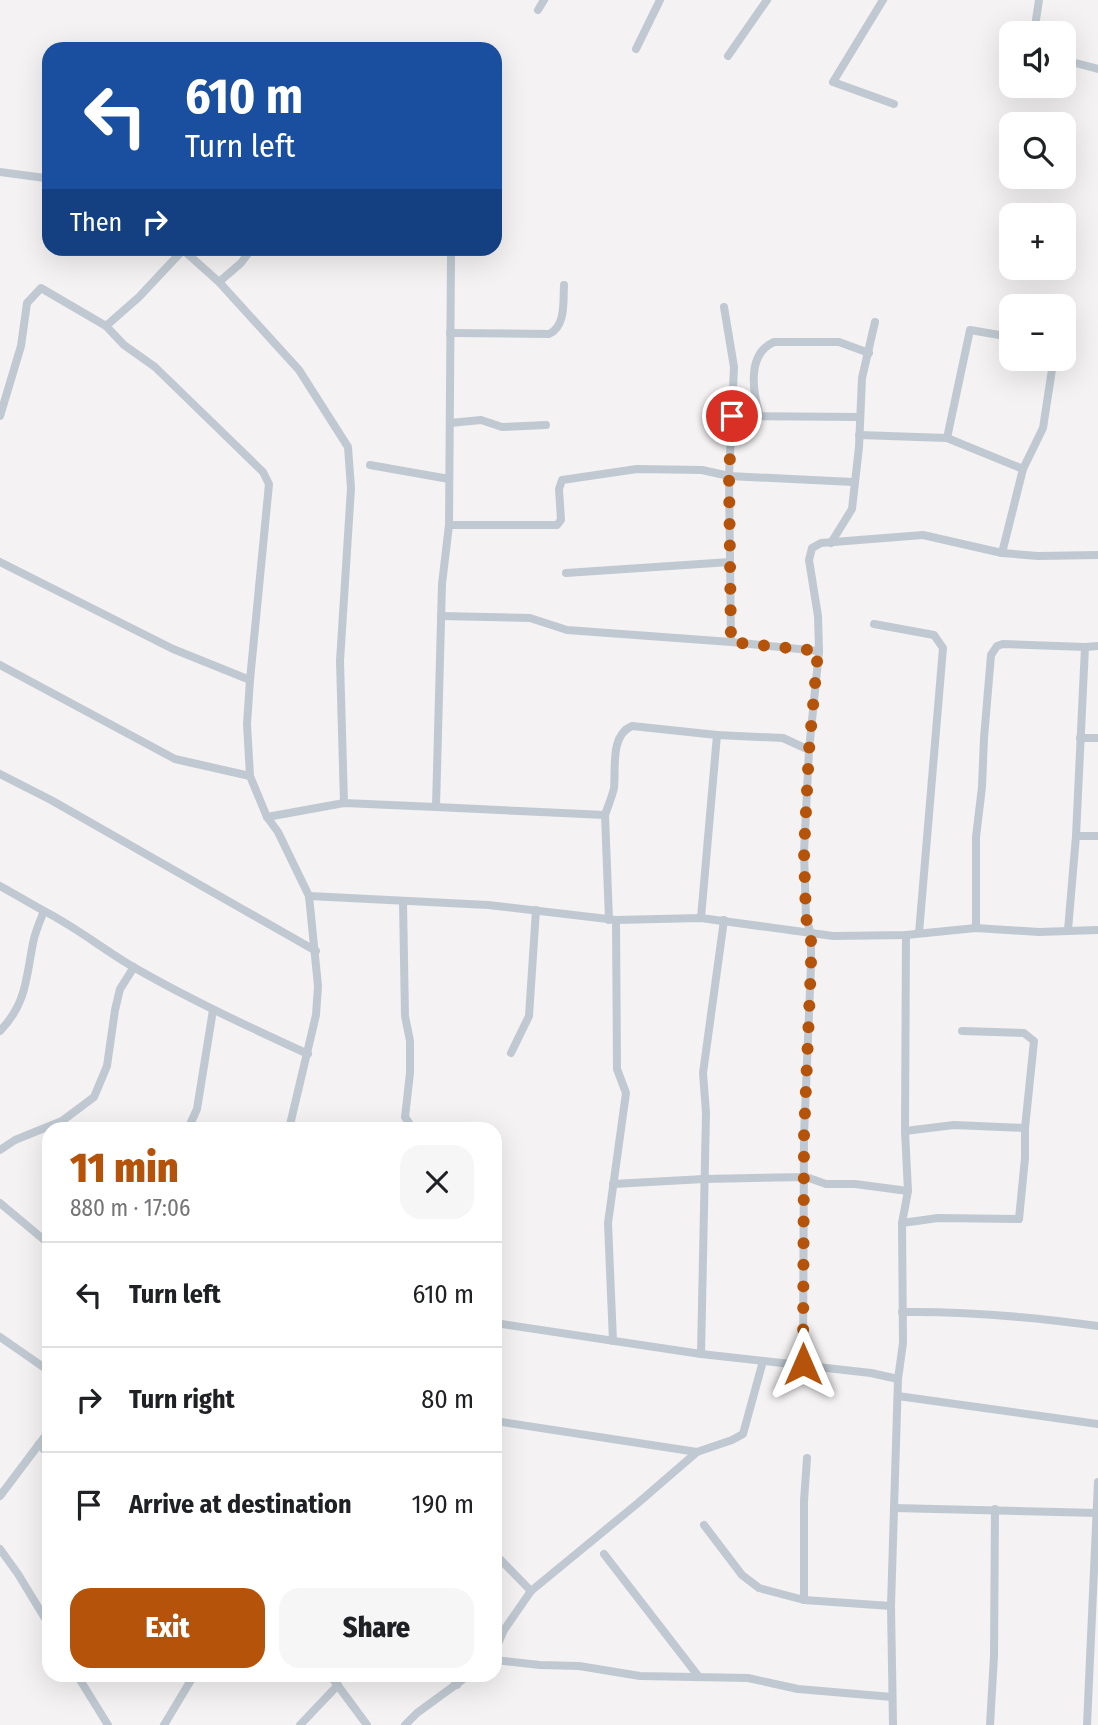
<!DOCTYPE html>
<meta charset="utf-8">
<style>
:root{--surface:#fff;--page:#f6f6f6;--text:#202124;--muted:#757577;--line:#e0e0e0;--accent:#b45309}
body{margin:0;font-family:"Fira Sans Condensed",sans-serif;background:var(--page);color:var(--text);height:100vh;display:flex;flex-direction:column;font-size:26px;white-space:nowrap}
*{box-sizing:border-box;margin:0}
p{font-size:23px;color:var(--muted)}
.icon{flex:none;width:38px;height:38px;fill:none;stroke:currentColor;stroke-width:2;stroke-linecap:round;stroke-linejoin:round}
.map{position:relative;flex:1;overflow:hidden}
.side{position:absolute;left:42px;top:1122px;width:460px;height:560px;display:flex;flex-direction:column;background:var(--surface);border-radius:21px;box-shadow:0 7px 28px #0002}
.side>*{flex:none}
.guide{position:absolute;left:42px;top:42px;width:460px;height:214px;border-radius:21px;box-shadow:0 7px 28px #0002;background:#1a4fa0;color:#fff;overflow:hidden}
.tools{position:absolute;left:999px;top:21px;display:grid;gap:14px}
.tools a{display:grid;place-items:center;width:77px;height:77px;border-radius:14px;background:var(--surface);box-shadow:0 7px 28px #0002;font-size:35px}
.pin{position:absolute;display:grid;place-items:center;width:60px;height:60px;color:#fff;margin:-30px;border:4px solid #fff;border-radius:50%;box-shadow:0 2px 7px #0007}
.me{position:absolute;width:77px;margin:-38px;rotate:0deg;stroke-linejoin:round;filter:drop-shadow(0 0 5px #0008)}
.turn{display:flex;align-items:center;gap:24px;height:147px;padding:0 28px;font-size:32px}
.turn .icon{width:91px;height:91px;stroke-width:2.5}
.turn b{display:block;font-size:49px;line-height:60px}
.then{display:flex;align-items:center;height:66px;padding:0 28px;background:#0003;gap:14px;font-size:26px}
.round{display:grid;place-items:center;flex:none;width:74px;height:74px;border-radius:21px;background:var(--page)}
.overview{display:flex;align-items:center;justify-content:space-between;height:119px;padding:0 28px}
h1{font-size:42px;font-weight:800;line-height:52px;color:var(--accent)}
.action{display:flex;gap:14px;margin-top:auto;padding:14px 28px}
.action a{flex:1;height:80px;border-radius:21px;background:var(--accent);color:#fff;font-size:28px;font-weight:800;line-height:80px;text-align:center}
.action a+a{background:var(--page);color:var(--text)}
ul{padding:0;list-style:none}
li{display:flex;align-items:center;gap:21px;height:105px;padding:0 28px;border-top:2px solid var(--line)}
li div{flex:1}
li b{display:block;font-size:26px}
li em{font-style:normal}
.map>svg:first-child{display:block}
</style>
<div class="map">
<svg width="1098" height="1725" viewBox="0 0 1098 1725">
<rect width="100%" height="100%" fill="#f4f2f2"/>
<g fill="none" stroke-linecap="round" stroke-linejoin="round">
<g stroke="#c0c9d1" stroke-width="8">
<path d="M 883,0 L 833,82 L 894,104"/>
<path d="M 538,10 L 544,0"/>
<path d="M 1034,33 L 1039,0"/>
<path d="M 636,49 L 660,0"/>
<path d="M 728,56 L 767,0"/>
<path d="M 1064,60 L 1098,69"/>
<path d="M 0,172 L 45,178"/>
<path d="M 181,248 L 219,282 L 299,370 L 348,447 L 351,488 L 340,661 L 344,803"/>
<path d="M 219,282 L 241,263 L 252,248"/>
<path d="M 724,307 L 734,367 L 729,476 L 731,642"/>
<path d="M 106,326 L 139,297 L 183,250"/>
<path d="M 450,333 L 549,334 C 566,326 563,302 564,285"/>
<path d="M 0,416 L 21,346 L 27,303 L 41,288 L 106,326 L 124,345 L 155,367 L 263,472 L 269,484 L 250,680 L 247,724 L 250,776 L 267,817 L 278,832 L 309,896 L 318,986 L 316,1015 L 289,1129"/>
<path d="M 732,416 L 860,417"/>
<path d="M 760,416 C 753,393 746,354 774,342 L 839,342 L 869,353"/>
<path d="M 450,423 L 481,420 L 502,427 L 546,425"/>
<path d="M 859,435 L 947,438 L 1023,469"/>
<path d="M 947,438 L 970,330 L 1011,337"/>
<path d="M 370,465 L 449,479"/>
<path d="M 449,525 L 557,525 L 561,520 L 559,489 L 562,480 L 637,469 L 702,470 L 729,476 L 853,482"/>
<path d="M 831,543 L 852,509 L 859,447 L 862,378 L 875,322"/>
<path d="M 1002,553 L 1023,469 L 1043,428 L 1053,363"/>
<path d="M 0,562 L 173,649 L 250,680"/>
<path d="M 566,573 L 730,562"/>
<path d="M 441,616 L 530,618 L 567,630 L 731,642 L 819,651"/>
<path d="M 874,624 L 934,635 L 943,648 L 919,933"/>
<path d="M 0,665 L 175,759 L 250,776"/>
<path d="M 1080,738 L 1098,738"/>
<path d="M 0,774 L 51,800 L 316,951"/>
<path d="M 436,807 L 605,815 C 608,806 612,797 614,788 C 616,768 610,735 632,726 L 717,735 L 783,738 L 809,750"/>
<path d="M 605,815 L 609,920"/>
<path d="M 267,817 L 344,803 L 436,807 L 442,584 L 449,525 L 451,256"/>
<path d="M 1076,836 L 1098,836"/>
<path d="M 0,886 L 44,911"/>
<path d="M 309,896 L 488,905 L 616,920 L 701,918 L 833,936 L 906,935 L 976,928 L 1039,932 L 1098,930"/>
<path d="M 403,902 L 405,1016 L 410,1041 L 410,1073 L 405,1117 L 411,1126"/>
<path d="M 701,918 L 717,735"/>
<path d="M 976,928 L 976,837 L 982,787 L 984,738 L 991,655 L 997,646 L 1003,644 L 1085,647"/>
<path d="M 1068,930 L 1076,836 L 1085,647 L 1098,646"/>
<path d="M 0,1031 C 27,1003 26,978 33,943 C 35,932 40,921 44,911 C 76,927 104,950 135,968 C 191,1000 249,1027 308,1054"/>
<path d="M 511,1053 L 529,1016 L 536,910"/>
<path d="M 188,1129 L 197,1109 L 213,1010"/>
<path d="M 905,1131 L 954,1125 L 1025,1128"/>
<path d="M 0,1150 L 15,1140 L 62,1121 L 94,1097 L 107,1066 L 115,1010 L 120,989 L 134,967"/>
<path d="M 613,1184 L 704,1179 L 806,1177 L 826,1184 L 855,1184 L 908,1191"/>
<path d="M 0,1203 L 49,1244"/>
<path d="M 902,1223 L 938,1218 L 1019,1219 L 1025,1158 L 1025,1128 L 1034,1041 L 1024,1033 L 962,1031"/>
<path d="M 902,1312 C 969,1311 1032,1317 1098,1326"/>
<path d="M 495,1323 L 701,1354 L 871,1373 L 898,1379"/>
<path d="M 0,1337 L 49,1371"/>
<path d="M 613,1341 L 608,1223 L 626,1093 L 617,1069 L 616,920"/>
<path d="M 701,1354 L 706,1113 L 703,1073 L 724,920"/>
<path d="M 803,1364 L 804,1136 L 811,965 L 811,934 L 806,918 L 804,852 L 809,750 L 819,651 L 818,616 L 809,560 L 812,548 L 821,543 L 923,535 L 1002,553 L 1038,556 L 1098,555"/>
<path d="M 898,1396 L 1098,1424"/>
<path d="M 495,1421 L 697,1452 L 732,1440 L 743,1434 L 763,1361"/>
<path d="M 39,1444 L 49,1455"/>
<path d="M 0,1496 L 49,1431"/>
<path d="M 894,1508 L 1098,1513"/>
<path d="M 704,1525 L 742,1575 L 759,1588 L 804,1600 L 891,1606"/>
<path d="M 0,1549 L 18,1574 L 49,1625"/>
<path d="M 495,1554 L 531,1591 L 504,1630 L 495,1651"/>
<path d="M 604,1554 L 699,1677"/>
<path d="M 531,1591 L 638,1503 L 697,1452"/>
<path d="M 804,1600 L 804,1501 L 807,1458"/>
<path d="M 495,1660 L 540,1665 L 579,1666 L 640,1676 L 748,1678 L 798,1689 L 892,1697"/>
<path d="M 77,1675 L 108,1725"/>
<path d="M 330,1675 L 367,1725"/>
<path d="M 452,1675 L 457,1685"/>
<path d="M 164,1725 L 194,1675"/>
<path d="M 300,1725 L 338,1685"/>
<path d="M 405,1725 L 417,1713 L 469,1675"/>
<path d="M 893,1725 L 891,1606 L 898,1379 L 903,1343 L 902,1223 L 908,1191 L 905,1131 L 906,935"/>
<path d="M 990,1725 L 994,1656 L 995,1509"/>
<path d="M 1087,1725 L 1098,1482"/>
</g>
</g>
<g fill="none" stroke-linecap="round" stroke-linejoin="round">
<path stroke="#b45309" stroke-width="12" stroke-dasharray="0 21.6" d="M 732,416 L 729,476 L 731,642 L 818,651 L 809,750 L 804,852 L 806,918 L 811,934 L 811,965 L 804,1136 L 803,1364"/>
</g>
</svg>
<div class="tools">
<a><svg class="icon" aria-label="sound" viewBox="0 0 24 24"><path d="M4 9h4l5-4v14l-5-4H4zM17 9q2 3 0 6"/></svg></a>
<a><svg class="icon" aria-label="search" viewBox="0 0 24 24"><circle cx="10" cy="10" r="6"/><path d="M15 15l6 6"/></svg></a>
<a>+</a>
<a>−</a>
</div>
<div class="pin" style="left:732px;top:416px;background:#d93025"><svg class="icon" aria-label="arrive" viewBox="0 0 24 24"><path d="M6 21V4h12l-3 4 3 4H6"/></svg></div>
<svg class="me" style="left:803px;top:1364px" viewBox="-20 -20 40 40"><path d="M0-17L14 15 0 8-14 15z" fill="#b45309" stroke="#fff" stroke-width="4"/></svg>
<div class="guide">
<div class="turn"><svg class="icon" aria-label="left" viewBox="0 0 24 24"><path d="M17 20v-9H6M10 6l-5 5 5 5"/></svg><div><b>610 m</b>Turn left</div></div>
<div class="then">Then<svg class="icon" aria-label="right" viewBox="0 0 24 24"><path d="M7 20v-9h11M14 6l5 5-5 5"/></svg></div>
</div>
<section class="side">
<div class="overview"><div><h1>11 min</h1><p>880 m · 17:06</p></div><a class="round"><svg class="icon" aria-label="close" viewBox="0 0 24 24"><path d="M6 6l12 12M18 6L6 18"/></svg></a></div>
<ul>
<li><svg class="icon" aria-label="left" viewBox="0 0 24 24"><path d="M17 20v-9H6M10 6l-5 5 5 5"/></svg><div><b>Turn left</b></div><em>610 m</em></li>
<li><svg class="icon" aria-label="right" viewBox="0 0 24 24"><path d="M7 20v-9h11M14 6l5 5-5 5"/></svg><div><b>Turn right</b></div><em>80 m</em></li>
<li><svg class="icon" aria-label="arrive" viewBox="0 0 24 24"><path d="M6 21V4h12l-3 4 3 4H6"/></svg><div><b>Arrive at destination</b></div><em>190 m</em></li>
</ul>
<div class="action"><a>Exit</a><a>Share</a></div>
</section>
</div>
